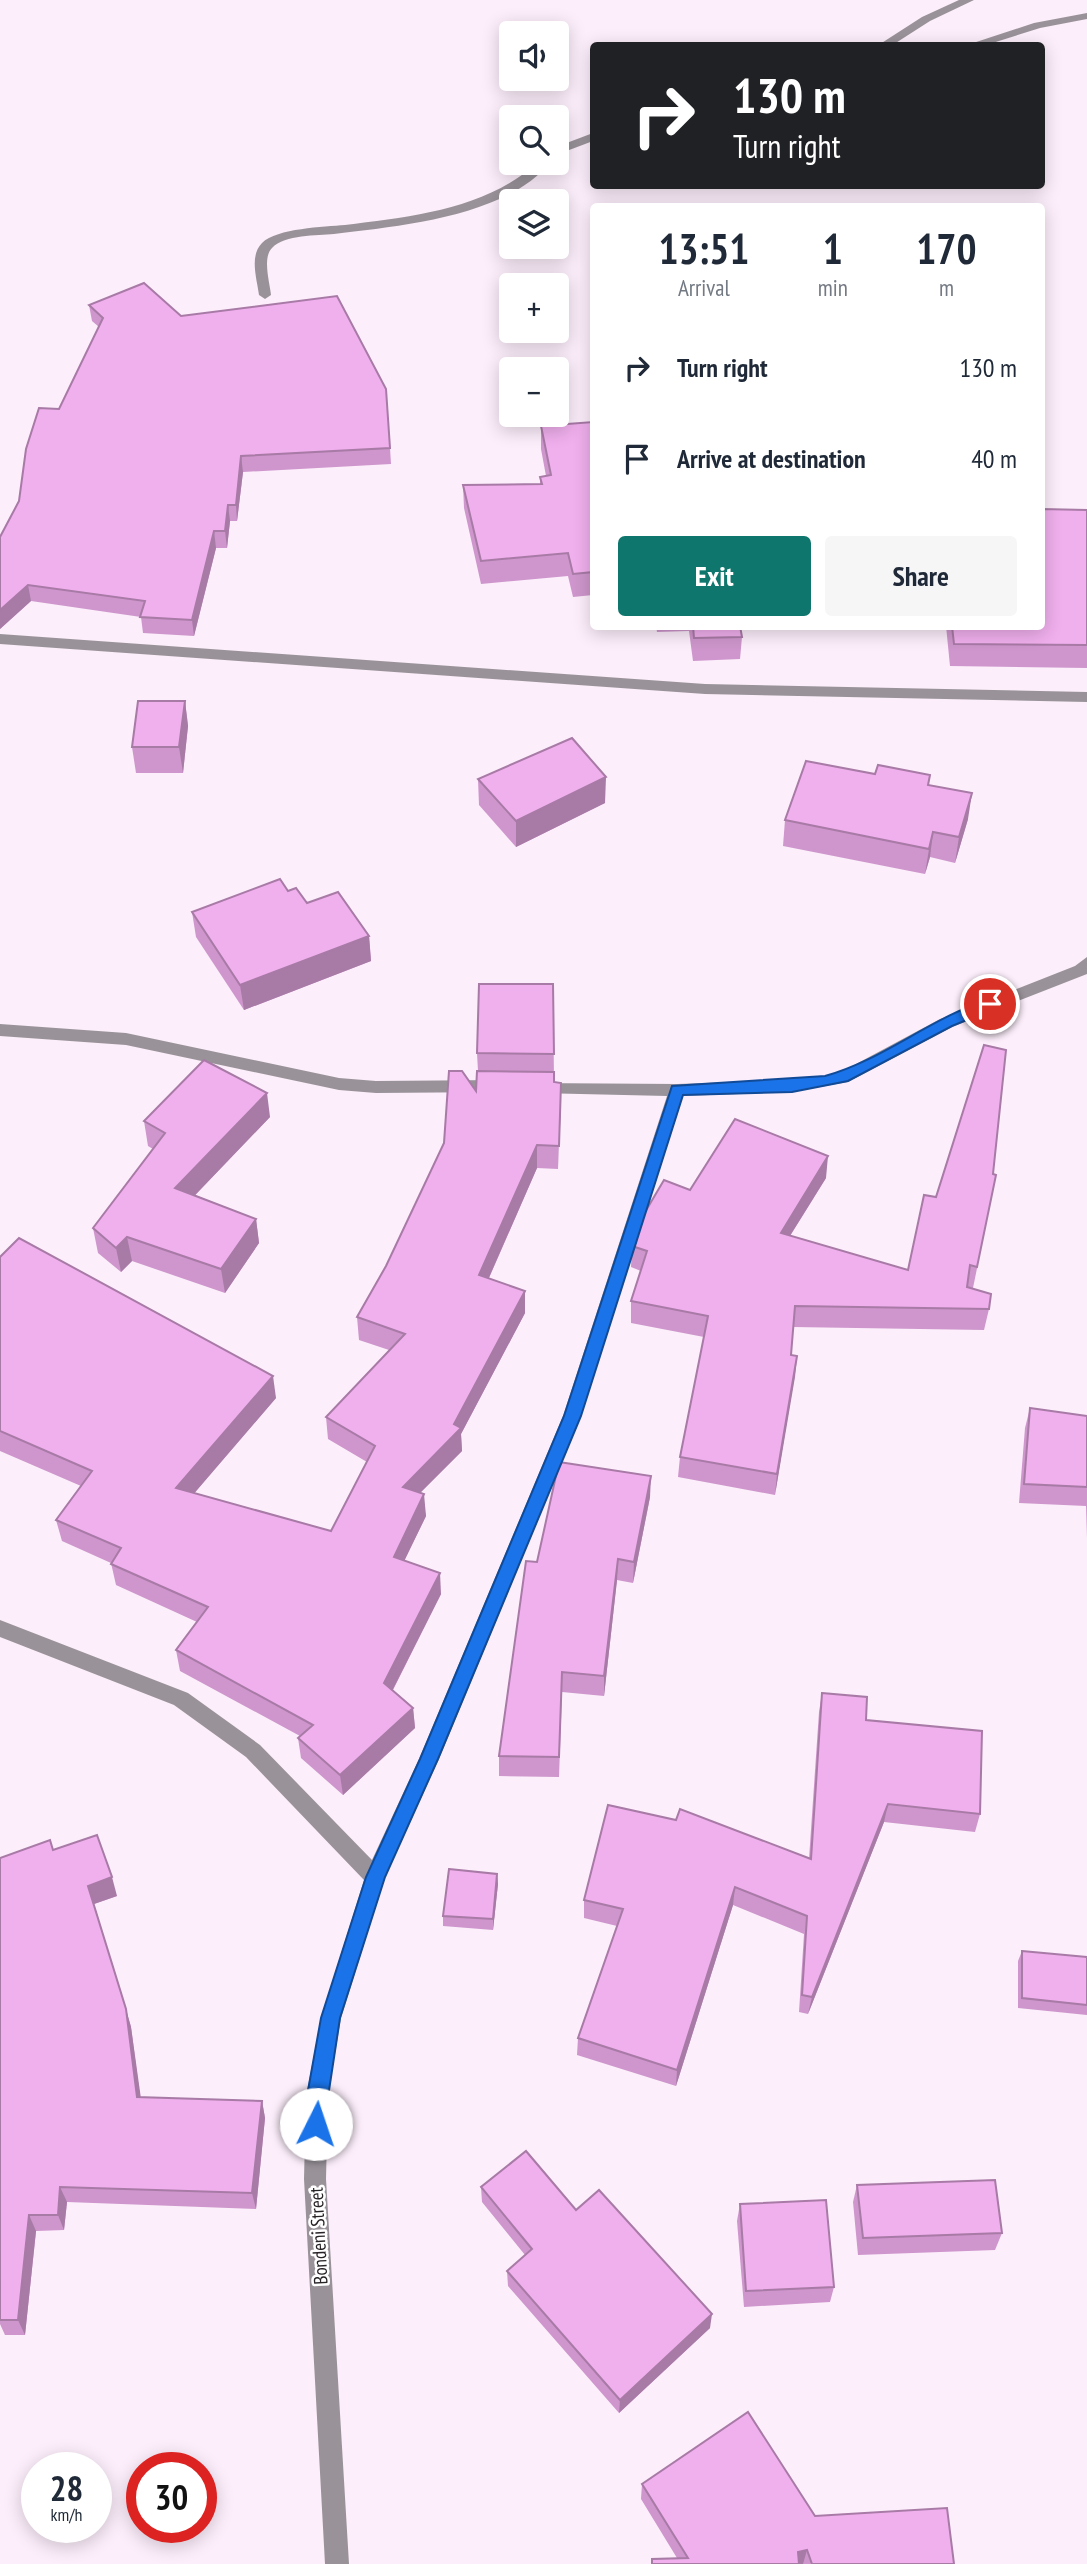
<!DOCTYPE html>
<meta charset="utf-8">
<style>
:root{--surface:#fff;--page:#f6f6f7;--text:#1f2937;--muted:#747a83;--accent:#0f766e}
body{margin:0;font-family:"PT Sans Narrow",sans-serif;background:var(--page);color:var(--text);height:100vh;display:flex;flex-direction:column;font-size:26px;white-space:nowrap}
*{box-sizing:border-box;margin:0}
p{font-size:23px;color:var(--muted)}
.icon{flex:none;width:38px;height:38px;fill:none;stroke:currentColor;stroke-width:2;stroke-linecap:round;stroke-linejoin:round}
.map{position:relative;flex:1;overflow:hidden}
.panel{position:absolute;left:590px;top:203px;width:455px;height:427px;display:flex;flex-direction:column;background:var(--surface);border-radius:7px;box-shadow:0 4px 18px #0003}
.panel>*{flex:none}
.banner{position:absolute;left:590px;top:42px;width:455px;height:147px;border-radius:7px;box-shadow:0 4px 18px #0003;background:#202124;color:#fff;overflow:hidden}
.tools{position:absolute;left:499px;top:21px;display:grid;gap:14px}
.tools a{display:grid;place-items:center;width:70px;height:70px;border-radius:7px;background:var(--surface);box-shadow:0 4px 18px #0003;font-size:35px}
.speed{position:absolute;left:21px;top:2452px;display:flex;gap:14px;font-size:35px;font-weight:700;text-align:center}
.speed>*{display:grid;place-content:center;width:91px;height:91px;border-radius:50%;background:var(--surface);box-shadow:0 4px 18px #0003;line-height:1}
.speed small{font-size:18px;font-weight:400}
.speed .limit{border:10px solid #d22;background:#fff;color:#111}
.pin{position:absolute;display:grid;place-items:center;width:60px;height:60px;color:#fff;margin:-30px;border:4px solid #fff;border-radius:50%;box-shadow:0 2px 7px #0007}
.me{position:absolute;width:77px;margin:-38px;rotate:4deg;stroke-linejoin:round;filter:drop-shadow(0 0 5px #0008)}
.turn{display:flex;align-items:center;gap:24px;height:147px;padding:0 28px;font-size:32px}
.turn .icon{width:91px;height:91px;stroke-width:2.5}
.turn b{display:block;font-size:49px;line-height:60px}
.eta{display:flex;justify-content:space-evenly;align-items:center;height:119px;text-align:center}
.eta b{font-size:42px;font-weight:600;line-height:49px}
.primary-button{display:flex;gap:14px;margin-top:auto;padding:14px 28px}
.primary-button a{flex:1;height:80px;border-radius:7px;background:var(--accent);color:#fff;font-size:28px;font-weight:600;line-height:80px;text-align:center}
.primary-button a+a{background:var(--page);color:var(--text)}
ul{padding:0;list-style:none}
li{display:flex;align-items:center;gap:21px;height:91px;padding:0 28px}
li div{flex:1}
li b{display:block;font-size:26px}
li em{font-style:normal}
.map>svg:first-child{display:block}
</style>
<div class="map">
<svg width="1087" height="2564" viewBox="0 0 1087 2564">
<rect width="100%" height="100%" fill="#fceefb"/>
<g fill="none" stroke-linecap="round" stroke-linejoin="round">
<g fill="#999399" fill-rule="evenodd">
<path d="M 959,0 L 974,0 L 930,21 L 891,46 L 877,46 L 922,17 Z"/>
<path d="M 1087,13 L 1087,19 L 1040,28 L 983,46 L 964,46 L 1034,23 Z"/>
<path d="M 593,133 L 593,141 L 556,155 L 556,147 Z"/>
<path d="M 537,163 L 550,163 C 504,217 401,226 334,234 C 317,236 285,234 272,248 C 262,258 270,283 271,295 L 265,299 L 259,295 C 257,279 249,256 262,243 C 277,228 324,227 345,225 C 412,217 486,209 537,163 Z"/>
<path d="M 0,634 L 705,684 L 1087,692 L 1087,702 L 705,694 L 0,644 Z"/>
<path d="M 1087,957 L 1087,974 L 952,1027 L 848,1082 L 792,1092 L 683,1096 L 581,1416 L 439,1759 L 385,1877 L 341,2018 L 328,2096 L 326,2179 L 349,2564 L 325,2564 L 304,2179 L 306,2096 L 321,2018 L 364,1880 L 246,1757 L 174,1705 L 0,1637 L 0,1620 L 188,1693 L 260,1745 L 372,1860 L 419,1759 L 563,1416 L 667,1096 L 537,1093 L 529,1087 L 531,1083 L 677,1084 L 792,1080 L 825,1076 L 843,1071 L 940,1019 L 1075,966 Z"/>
<path d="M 0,1024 L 126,1033 L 339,1078 L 376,1081 L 499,1080 L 507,1086 L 499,1092 L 376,1093 L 339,1090 L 126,1045 L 0,1036 Z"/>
</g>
</g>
<g fill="#ce96cc">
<path d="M 89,305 L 181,316 L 390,448 L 391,464 L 243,472 L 237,521 L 230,521 L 227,548 L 216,548 L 194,636 L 143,633 L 141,617 L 31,601 L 0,629 L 19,501 L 59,409 L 99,327 L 92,321 Z"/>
<path d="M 593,422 L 593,595 L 573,597 L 568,576 L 481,584 L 464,508 L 463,485 L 540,484 L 540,477 L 546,476 L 541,449 L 541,426 Z"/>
<path d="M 1087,510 L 1087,668 L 950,666 L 946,626 L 1041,626 Z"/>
<path d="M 656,626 L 740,626 L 742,637 L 740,659 L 693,661 L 689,631 L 657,632 Z"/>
<path d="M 185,701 L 188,726 L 183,773 L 136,773 L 132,747 Z"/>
<path d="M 478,779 L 605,803 L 516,847 L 479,805 Z"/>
<path d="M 929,785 L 968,819 L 955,863 L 930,857 L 925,874 L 783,846 L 785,820 Z"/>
<path d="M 288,891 L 369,936 L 371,961 L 244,1010 L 196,937 L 192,912 Z"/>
<path d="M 553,984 L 554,1082 L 561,1083 L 558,1169 L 537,1168 L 489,1278 L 525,1313 L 461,1434 L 462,1451 L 420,1493 L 426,1516 L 404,1561 L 441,1594 L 393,1690 L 413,1708 L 415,1728 L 343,1795 L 301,1758 L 298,1738 L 300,1736 L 180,1671 L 176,1650 L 197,1622 L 116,1585 L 111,1563 L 62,1541 L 56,1520 L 81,1486 L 0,1451 L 0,1257 L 276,1398 L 194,1493 L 331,1531 L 367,1462 L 328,1439 L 326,1417 L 389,1350 L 359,1340 L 357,1317 L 386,1266 L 476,1091 L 478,1071 L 477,1053 Z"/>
<path d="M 270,1117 L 195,1195 L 256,1219 L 259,1243 L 225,1293 L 132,1261 L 121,1272 L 98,1253 L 93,1228 L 153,1149 L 148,1146 L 144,1121 Z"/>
<path d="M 993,1174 L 996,1175 L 973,1288 L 967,1287 L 989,1309 L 984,1330 L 793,1327 L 791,1355 L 797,1356 L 775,1495 L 678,1477 L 680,1457 L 704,1337 L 631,1323 L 631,1301 L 641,1271 L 631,1267 L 632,1246 L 690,1190 L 826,1178 L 790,1236 L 908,1270 L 936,1197 Z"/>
<path d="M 1030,1408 L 1087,1416 L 1087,1538 L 1086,1506 L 1019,1503 L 1025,1428 Z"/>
<path d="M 650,1497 L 633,1583 L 617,1580 L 604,1696 L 562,1692 L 559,1777 L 499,1776 L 499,1756 L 537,1562 Z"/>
<path d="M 822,1693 L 866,1720 L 980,1814 L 975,1832 L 884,1822 L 808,2014 L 799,2012 L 804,1934 L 733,1905 L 676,2086 L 577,2055 L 578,2038 L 617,1926 L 584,1918 L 584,1900 L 809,1859 L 819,1712 Z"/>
<path d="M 53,1850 L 117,1896 L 94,1904 L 131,2027 L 140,2097 L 262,2101 L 265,2118 L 256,2209 L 67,2202 L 64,2230 L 36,2231 L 25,2335 L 5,2335 L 0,2324 L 0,1858 Z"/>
<path d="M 497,1874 L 498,1884 L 493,1930 L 443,1926 L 443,1916 Z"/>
<path d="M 1022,1951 L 1087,1957 L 1087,2015 L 1018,2008 L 1018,1961 Z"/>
<path d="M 857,2185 L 1002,2233 L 995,2250 L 858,2255 L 853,2202 Z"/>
<path d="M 481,2187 L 576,2210 L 710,2328 L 619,2413 L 508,2286 L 507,2271 L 525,2255 L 482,2202 Z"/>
<path d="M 740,2204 L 834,2287 L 830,2302 L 744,2307 L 737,2221 Z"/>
<path d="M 642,2484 L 815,2516 L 954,2564 L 651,2564 L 652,2559 L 677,2558 L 641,2499 Z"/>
</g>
<g fill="#a87aa6">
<path d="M 241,456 L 243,472 L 237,521 L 236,505 Z"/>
<path d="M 228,505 L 230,521 L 227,548 L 225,531 Z"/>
<path d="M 214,531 L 216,548 L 194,636 L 192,620 Z"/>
<path d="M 28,585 L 31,601 L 0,629 L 0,610 Z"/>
<path d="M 185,701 L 188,726 L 183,773 L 179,747 Z"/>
<path d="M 606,777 L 605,803 L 516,847 L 516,821 Z"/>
<path d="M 972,793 L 968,819 L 955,863 L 959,837 Z"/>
<path d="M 933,832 L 930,857 L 925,874 L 929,849 Z"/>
<path d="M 369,936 L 371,961 L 244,1010 L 240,985 Z"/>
<path d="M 561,1083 L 561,1106 L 558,1169 L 559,1146 Z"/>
<path d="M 267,1093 L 270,1117 L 179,1212 L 175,1188 Z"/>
<path d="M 537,1145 L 537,1168 L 480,1298 L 479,1275 Z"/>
<path d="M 828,1156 L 826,1178 L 778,1255 L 781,1233 Z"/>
<path d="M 256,1219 L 259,1243 L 225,1293 L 221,1269 Z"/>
<path d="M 127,1237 L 132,1261 L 121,1272 L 116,1248 Z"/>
<path d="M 525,1291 L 525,1313 L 461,1434 L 462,1451 L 404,1509 L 403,1487 L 454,1424 Z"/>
<path d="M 797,1356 L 795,1377 L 775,1495 L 777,1474 Z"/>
<path d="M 273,1376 L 276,1398 L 180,1510 L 176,1488 Z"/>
<path d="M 651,1476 L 650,1497 L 633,1583 L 634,1562 Z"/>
<path d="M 424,1494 L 426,1516 L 396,1578 L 394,1557 Z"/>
<path d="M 618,1559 L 617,1580 L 604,1696 L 604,1676 Z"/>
<path d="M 440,1573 L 441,1594 L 386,1703 L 384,1683 Z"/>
<path d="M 413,1708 L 415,1728 L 343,1795 L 340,1775 Z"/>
<path d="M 888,1804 L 884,1822 L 808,2014 L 812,1997 Z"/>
<path d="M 497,1874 L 498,1884 L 493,1930 L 493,1919 Z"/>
<path d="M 112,1877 L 117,1896 L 94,1904 L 88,1886 Z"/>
<path d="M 735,1887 L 733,1905 L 676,2086 L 677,2070 Z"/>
<path d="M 126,2009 L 131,2027 L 143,2113 L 137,2097 Z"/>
<path d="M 262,2101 L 265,2118 L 256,2209 L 252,2193 Z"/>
<path d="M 60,2187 L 67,2202 L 64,2230 L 58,2215 Z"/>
<path d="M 29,2215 L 36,2231 L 25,2335 L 18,2320 Z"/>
<path d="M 712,2314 L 710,2328 L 619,2413 L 620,2400 Z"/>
<path d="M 807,2550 L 803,2564 L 795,2564 L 798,2552 Z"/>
</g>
<g fill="#f0afed" stroke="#a87aa6" stroke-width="2">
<path d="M 144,283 L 181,316 L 337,296 L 386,389 L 390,448 L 241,456 L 236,505 L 228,505 L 225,531 L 214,531 L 192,620 L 140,617 L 145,601 L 28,585 L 0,610 L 0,537 L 19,501 L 26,449 L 39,408 L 59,409 L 103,318 L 89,305 Z"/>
<path d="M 593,422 L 593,572 L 573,574 L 568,553 L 481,561 L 463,485 L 542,484 L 540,477 L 551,475 L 541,426 Z"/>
<path d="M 1041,509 L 1087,510 L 1087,645 L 954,644 L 952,626 L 1041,626 Z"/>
<path d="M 693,626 L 740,626 L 742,637 L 694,638 Z"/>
<path d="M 138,701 L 185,701 L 179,747 L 132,747 Z"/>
<path d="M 572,738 L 606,777 L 516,821 L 478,779 Z"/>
<path d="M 806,761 L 875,774 L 878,765 L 930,775 L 928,785 L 972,793 L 959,837 L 933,832 L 929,849 L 785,820 Z"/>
<path d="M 280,879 L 288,891 L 296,888 L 307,903 L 338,892 L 369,936 L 240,985 L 192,912 Z"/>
<path d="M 479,984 L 553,984 L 554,1054 L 477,1053 Z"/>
<path d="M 984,1045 L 1006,1050 L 993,1174 L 996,1175 L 977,1267 L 970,1265 L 967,1287 L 991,1294 L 989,1309 L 795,1306 L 791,1355 L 797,1356 L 777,1474 L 680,1457 L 708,1316 L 631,1301 L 647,1251 L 632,1246 L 641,1219 L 664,1180 L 690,1190 L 735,1119 L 828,1156 L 781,1233 L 908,1270 L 924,1195 L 936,1197 Z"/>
<path d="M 204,1060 L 267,1093 L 175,1188 L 256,1219 L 221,1269 L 127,1237 L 116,1248 L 93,1228 L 165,1133 L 144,1121 Z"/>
<path d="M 449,1071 L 462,1071 L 476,1091 L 477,1071 L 554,1072 L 554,1082 L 561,1083 L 559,1146 L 537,1145 L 479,1275 L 525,1291 L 454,1424 L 461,1428 L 403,1487 L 424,1494 L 394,1557 L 440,1573 L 384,1683 L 413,1708 L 340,1775 L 298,1738 L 313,1725 L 176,1650 L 208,1607 L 111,1564 L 121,1548 L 56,1520 L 92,1471 L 0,1431 L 0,1257 L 19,1238 L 273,1376 L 176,1488 L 331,1531 L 375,1446 L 326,1417 L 405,1334 L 357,1317 L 386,1266 L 444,1143 Z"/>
<path d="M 1030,1408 L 1087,1416 L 1087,1487 L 1024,1484 Z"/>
<path d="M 559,1462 L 651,1476 L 634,1562 L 618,1559 L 604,1676 L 562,1672 L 559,1757 L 499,1756 L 526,1561 L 537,1562 Z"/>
<path d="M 822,1693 L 867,1697 L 866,1720 L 982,1731 L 980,1814 L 888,1804 L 812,1997 L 802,1995 L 807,1916 L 735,1887 L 677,2070 L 578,2038 L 623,1909 L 584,1900 L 608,1805 L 676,1820 L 680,1809 L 811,1859 Z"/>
<path d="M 97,1835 L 112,1877 L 88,1886 L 126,2009 L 137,2097 L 262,2101 L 252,2193 L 60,2187 L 58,2215 L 29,2215 L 18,2320 L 0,2320 L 0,1858 L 50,1840 L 53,1850 Z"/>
<path d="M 449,1869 L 497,1874 L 493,1919 L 443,1916 Z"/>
<path d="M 1022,1951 L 1087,1957 L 1087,2005 L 1022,1998 Z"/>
<path d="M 526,2151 L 576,2210 L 599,2190 L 712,2314 L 620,2400 L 507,2271 L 532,2249 L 481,2187 Z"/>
<path d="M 995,2180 L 1002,2233 L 863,2238 L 857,2185 Z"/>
<path d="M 826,2200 L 834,2287 L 746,2291 L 740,2204 Z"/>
<path d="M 748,2412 L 815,2516 L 947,2508 L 954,2564 L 812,2564 L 807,2550 L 798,2552 L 799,2564 L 652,2564 L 652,2559 L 688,2558 L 642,2484 Z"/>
</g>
<path fill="#1a73e8" stroke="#114b97" stroke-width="2" d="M 990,999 L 998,1004 L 996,1008 L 952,1026 L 848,1081 L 792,1092 L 683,1095 L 581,1416 L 438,1759 L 385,1877 L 340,2018 L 323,2130 L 316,2133 L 309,2130 L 306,2124 L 307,2096 L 321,2018 L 366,1877 L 420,1759 L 564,1416 L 672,1086 L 825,1076 C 883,1060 932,1017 990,999 Z"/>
<g text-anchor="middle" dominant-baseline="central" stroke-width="5" stroke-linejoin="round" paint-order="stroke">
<g font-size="19" fill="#282327" stroke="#fff">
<text transform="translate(318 2236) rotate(-93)">Bondeni Street</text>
</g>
</g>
</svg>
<div class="tools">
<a><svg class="icon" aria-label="sound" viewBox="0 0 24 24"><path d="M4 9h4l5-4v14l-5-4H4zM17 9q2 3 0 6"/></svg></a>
<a><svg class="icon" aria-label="search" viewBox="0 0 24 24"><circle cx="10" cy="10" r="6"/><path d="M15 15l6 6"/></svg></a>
<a><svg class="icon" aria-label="layers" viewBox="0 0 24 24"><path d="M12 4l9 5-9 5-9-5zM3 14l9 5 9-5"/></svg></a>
<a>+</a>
<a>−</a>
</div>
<div class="speed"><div>28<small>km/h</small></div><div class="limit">30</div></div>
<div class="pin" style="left:990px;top:1004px;background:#d93025"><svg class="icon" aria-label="arrive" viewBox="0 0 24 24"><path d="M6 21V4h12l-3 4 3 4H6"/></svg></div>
<svg class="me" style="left:316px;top:2124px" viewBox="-20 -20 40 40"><circle r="19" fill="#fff"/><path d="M0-13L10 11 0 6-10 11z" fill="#1a73e8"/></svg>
<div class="banner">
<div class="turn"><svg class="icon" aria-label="right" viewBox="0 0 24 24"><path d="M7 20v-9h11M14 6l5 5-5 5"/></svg><div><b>130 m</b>Turn right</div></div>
</div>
<section class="panel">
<div class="eta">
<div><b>13:51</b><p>Arrival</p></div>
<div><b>1</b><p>min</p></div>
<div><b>170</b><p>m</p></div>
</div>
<ul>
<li><svg class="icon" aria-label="right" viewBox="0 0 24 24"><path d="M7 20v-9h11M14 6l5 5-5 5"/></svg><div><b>Turn right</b></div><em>130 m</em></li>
<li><svg class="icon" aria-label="arrive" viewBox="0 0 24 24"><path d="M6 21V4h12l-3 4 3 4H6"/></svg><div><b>Arrive at destination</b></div><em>40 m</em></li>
</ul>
<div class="primary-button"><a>Exit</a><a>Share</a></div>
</section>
</div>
